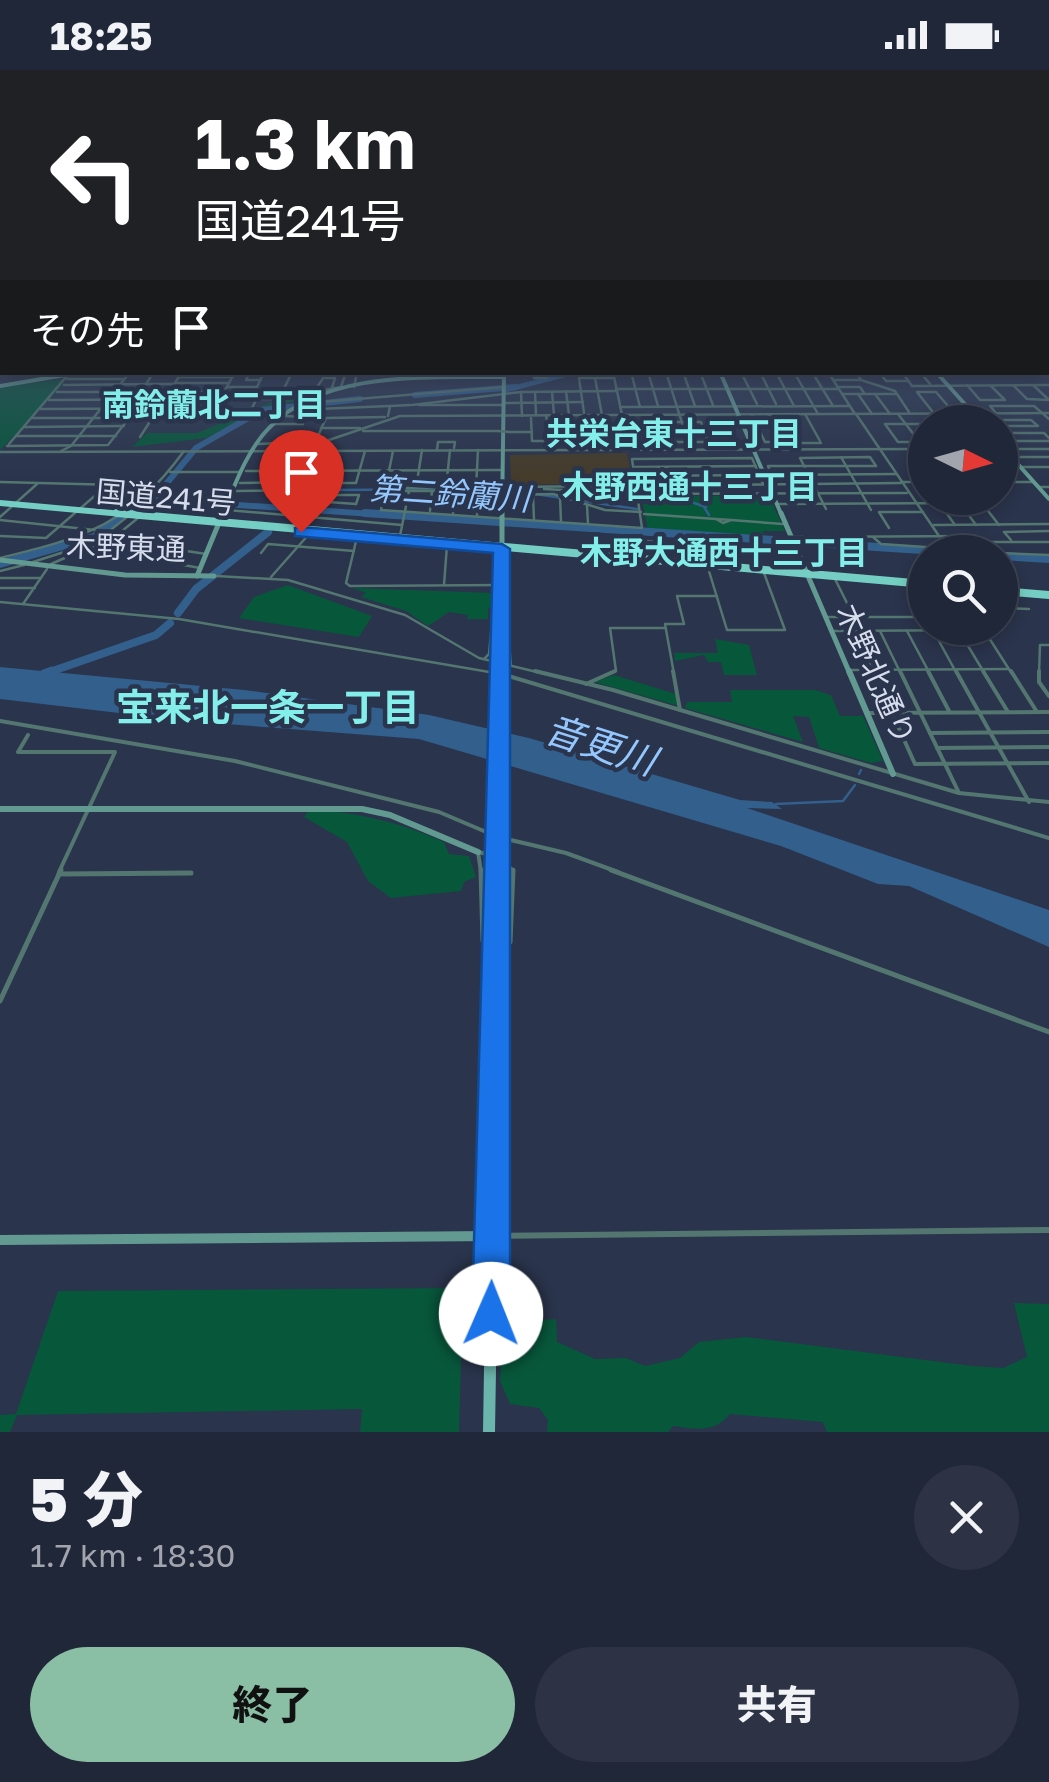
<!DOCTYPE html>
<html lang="ja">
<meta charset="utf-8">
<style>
:root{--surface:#202739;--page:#2d3344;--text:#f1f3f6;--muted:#a2a5ae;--line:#3d4453;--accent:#8abfa5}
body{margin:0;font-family:"Golos Text","Noto Sans JP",sans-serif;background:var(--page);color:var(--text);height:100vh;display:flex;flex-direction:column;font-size:38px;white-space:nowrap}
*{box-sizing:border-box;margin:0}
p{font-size:32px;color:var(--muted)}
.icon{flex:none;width:55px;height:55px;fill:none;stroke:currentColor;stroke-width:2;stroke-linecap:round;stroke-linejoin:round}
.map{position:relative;height:1362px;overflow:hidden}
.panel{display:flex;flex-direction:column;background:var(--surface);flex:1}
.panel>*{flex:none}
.top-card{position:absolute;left:0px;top:0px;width:1050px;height:305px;box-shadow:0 5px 15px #0003,0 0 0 2px var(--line);background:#202124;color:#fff;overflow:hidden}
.needle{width:65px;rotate:95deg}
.fabs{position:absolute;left:908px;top:335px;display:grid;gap:20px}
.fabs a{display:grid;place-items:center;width:110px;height:110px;border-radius:50%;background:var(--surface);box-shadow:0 5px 15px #0003,0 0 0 2px var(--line);font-size:50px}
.pin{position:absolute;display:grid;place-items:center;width:85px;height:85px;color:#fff;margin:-102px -42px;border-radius:50% 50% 50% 0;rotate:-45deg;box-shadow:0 0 10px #0007}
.pin .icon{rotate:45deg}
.me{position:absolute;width:110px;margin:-55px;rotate:1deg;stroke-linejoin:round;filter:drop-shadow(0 0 8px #0008)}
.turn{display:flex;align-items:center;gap:35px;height:210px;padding:0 30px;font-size:45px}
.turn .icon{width:130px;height:130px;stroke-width:2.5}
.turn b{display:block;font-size:70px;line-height:85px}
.then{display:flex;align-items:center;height:95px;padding:0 30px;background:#0003;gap:20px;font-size:38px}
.round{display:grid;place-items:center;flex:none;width:105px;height:105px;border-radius:52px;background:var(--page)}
.summary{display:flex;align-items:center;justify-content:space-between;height:170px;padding:0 30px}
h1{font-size:60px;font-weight:800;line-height:75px}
.cta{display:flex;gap:20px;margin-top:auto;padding:20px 30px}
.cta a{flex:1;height:115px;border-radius:60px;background:var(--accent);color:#111;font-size:40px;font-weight:800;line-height:115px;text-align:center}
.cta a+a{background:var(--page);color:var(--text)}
.status{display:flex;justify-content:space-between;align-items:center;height:70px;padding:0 50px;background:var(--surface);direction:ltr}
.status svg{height:28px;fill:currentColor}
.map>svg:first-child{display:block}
</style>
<div class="status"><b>18:25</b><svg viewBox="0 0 49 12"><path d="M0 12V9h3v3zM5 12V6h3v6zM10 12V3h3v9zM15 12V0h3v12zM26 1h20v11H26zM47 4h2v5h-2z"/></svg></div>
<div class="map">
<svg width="1049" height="1362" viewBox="0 0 1049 1362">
<rect width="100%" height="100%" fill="#2a344c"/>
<path fill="#443b2a" d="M 627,383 L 633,413 L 511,415 L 510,385 Z"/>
<g fill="#07573b">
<path d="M 65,309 L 64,314 L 0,380 L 0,317 Z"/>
<path d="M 309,328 L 262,339 L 207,368 L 132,377 L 147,363 L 197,363 L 274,331 Z"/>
<path d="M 655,426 L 755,426 L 772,433 L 785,461 L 763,461 L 762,469 L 648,461 L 643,434 L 657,434 Z"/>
<path d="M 288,515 L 372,546 L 359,567 L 239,548 L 254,527 Z"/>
<path d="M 352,518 L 495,523 L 494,534 L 488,539 L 488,549 L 467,549 L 468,545 L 449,542 L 428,556 L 406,541 L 361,527 L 366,523 Z"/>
<path d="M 715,569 L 749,575 L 757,605 L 724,605 L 721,592 L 708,592 L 704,585 L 675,591 L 674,583 L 718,583 Z"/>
<path d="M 614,605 L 676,624 L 679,636 L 594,612 Z"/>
<path d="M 730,620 L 815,620 L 831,625 L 840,646 L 863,646 L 883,691 L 871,693 L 819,678 L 809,647 L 793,646 L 803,672 L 685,638 L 687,632 L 732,632 Z"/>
<path d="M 309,740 C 359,742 398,752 444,772 L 449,784 L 469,786 L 476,807 L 464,812 L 461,821 L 391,828 L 368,811 L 347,772 L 304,747 Z"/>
<path d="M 463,1218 L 459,1362 L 360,1362 L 362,1339 L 17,1345 L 10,1362 L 0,1362 L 0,1345 L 16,1344 L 58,1221 Z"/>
<path d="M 1014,1233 L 1049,1234 L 1049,1362 L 827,1362 L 823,1352 L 730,1344 C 716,1362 698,1360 673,1356 L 668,1362 L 547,1362 L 548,1350 L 539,1338 L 510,1334 L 500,1311 L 501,1288 L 533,1278 L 541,1250 L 556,1249 L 557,1272 L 595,1289 L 626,1288 L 645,1296 L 680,1288 L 699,1272 L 746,1267 L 972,1296 L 1003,1298 L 1027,1287 Z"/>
</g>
<path fill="#325f8c" d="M 0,597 L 244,620 L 429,645 L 529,668 L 740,730 L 772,732 L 782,739 L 747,738 L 1049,840 L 1049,877 L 909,816 L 878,814 L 781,776 L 419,669 L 187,651 L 0,629 Z"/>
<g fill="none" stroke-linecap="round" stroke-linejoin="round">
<g stroke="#325f8c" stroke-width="2.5">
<path d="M 502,419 L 637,439"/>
<path d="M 694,433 L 706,437"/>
<path d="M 309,434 L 338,420 L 479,419"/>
<path d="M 704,437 L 709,445"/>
<path d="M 859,704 L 861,700"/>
<path d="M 776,734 L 843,731 L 855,715"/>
</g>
<path stroke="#325f8c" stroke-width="5" d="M 506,320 L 575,302"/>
<g stroke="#325f8c" stroke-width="6">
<path d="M 415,325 L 516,317"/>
<path d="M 149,429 L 402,446"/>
<path d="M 121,446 L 157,425 L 196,378 L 262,340 L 360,329"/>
</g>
<g stroke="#325f8c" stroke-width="8">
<path d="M 365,443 L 952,482"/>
<path d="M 1000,486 L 1049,489"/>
<path d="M 0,494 L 94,467 L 124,443"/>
<path d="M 178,543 L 196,519 L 268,462"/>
<path d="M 44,604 L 156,565 L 170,553"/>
</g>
<path stroke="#325f8c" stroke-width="9" d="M 44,604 L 52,601"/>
<g stroke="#547670" stroke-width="2.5">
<path d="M 89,302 L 105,302"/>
<path d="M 250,302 L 246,310 L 261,310"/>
<path d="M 292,302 L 281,325 L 318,328"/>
<path d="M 327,302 L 314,322 L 341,317 L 346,302"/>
<path d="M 534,302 L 534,308 L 547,308 L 547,302"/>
<path d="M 613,302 L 622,345"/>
<path d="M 631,302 L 640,337"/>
<path d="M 648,302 L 658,336"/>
<path d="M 666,302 L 688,372"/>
<path d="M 683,302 L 695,336"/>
<path d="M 700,302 L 713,335"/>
<path d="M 741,302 L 757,334"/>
<path d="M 760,302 L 776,334"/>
<path d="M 776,302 L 794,336"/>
<path d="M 794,302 L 818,344"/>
<path d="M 812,302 L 833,336"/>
<path d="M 828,302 L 855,344"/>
<path d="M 856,302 L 861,310 L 895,321 L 909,342"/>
<path d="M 879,302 L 886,311 L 909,311"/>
<path d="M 902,302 L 912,316 L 1049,315"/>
<path d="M 920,302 L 930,314"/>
<path d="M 720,303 L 759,302"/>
<path d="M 832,304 L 857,304"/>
<path d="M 179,307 L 233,307"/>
<path d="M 325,308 L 335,308 L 332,318"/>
<path d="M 595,308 L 602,345"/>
<path d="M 67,309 L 122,309"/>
<path d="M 833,310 L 861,310"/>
<path d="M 175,313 L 229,313"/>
<path d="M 146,314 L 175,314"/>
<path d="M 64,315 L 146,314 L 154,302"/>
<path d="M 967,315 L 980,330 L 1005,330 L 991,316"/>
<path d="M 1013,315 L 1027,329 L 1048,330"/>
<path d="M 1033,315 L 1048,329"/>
<path d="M 228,317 L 257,317 L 264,302"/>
<path d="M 354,317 L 357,302"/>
<path d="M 837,317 L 860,317 L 864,323"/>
<path d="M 616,319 L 838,319"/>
<path d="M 566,321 L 569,345"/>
<path d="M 57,322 L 224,322"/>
<path d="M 224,322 L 235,302"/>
<path d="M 521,322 L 522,346"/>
<path d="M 535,322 L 536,345"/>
<path d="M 552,322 L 554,345"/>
<path d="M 223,324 L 281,323"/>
<path d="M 842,324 L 896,324"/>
<path d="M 858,324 L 872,344"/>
<path d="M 875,324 L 890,344"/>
<path d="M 49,330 L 279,329 L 281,325"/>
<path d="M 308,333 L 504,317"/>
<path d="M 504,333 L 583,332"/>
<path d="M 412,335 L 521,322 L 617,321"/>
<path d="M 419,335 L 504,335"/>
<path d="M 620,337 L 849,336"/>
<path d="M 41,339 L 252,338 L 256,330"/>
<path d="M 294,340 L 389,336"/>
<path d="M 932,341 L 917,322 L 936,322 L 954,343"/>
<path d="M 584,343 L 579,308 L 614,308"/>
<path d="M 996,343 L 990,336 L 1034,336 L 1049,349"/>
<path d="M 786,344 L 801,373 L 821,373"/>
<path d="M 805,344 L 820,371"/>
<path d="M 856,344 L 939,466"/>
<path d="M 898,344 L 925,379"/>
<path d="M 546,345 L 548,360 L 626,360"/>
<path d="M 623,345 L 629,372 L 708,372 L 701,352 L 625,352"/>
<path d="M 752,345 L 765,372 L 782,372 L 768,344"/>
<path d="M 283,346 L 308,347"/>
<path d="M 388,346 L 390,336 L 410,335"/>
<path d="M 33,348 L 237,348"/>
<path d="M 531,348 L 532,371 L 628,371"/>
<path d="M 995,350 L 1031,350 L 1038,356 L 1001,356"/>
<path d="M 643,352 L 648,372"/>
<path d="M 663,352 L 668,372"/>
<path d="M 272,354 L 303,354"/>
<path d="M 885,354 L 898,372 L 925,372"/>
<path d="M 885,354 L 925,354"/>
<path d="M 25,357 L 124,356"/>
<path d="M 321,358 L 360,358"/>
<path d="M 1003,358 L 1015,371 L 1049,371"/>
<path d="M 363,361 L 498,361"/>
<path d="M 510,362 L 532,362"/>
<path d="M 1008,363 L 1044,363 L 1049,368"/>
<path d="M 16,366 L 116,366"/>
<path d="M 318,366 L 326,348 L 385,347"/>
<path d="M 140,367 L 182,302"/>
<path d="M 9,374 L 66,307"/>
<path d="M 258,374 L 326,371 L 400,346 L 1049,343"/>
<path d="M 7,376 L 108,375 L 129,348"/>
<path d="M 1000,379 L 1049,379"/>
<path d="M 437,380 L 438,372 L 455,372 L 454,378"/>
<path d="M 61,381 L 71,376 L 130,302"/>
<path d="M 393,381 L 381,440 L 642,458 L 632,389 L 752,388 L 763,414"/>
<path d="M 0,382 L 925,379"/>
<path d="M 841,387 L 871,440"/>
<path d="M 1012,387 L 1049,387"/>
<path d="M 635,397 L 756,396"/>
<path d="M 676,397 L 684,424"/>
<path d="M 1021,397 L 1049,397"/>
<path d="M 274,400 L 281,381"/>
<path d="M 302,400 L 309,381"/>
<path d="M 331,400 L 337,381"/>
<path d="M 246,401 L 503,400"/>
<path d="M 170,402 L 240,402"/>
<path d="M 771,405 L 896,404"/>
<path d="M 635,406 L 759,405"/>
<path d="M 0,412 L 158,416"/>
<path d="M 774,412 L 768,396 L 876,396"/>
<path d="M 901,412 L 925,412"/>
<path d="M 1000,412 L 1034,412"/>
<path d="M 240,413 L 334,411 L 328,432 L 356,434 L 359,425 L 330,425"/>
<path d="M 334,413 L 356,413 L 365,381"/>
<path d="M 503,417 L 901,413"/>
<path d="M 1039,417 L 1049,417"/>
<path d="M 388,418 L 503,418"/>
<path d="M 416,418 L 422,380"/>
<path d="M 446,418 L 450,380"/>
<path d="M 476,418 L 478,380"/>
<path d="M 544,419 L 639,424"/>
<path d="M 236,421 L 332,420"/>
<path d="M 385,421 L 503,421"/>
<path d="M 639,424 L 907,423"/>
<path d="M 503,425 L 553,424 L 605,440 L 641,442"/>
<path d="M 533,425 L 534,450"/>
<path d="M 560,427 L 561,452"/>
<path d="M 978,428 L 999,455"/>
<path d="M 778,434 L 960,433 L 976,455"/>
<path d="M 940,434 L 955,455"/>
<path d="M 587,435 L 588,454"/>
<path d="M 826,439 L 800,388 L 870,387 L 876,396"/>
<path d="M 227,440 L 402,455"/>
<path d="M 430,441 L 432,421"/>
<path d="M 453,444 L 455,421"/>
<path d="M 644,444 L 716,449"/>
<path d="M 477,446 L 478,421"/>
<path d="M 0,447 L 37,414"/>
<path d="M 716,449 L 731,450 L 723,453 Z"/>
<path d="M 0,450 L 95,460"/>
<path d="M 731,450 L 783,454"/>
<path d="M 934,455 L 1049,454"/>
<path d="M 889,458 L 879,442 L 923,442"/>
<path d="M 0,466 L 46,468 L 105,417"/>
<path d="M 400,466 L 409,421"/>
<path d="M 357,467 L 346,513 L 350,516 L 502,515"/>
<path d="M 792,467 L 976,466 L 987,482"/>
<path d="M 873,467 L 881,474 L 999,482"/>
<path d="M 111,470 L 138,448"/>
<path d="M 1011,470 L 1004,462 L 1049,461"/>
<path d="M 980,472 L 1049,472"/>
<path d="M 127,473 L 137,464 L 172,469 L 166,479"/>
<path d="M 91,478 L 200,498"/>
<path d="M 261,483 L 268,474 L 354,481"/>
<path d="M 1000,483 L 1049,485"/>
<path d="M 635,486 L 633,470 L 701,475 L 727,560 L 785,560 L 764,503"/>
<path d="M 0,488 C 85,467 130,455 184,381"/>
<path d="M 33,492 L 95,472 L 127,447"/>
<path d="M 155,492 L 169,479"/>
<path d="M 51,494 L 108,469 L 206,484"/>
<path d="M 0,501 L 24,495"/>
<path d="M 216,506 L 288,510 L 405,545 L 479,588 L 545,604"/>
<path d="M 271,507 L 310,463"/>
<path d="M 0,508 L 41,508"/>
<path d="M 835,509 L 861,561"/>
<path d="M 913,513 L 925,533"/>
<path d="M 444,515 L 447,475"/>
<path d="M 0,518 L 35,518"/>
<path d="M 0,532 L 179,549 L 501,604"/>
<path d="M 23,534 L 47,499"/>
<path d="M 1000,538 L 1029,539"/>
<path d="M 827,547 L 925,547"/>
<path d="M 833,561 L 984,560 L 1012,604"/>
<path d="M 854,561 L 874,604"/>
<path d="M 880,561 L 901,604"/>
<path d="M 907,561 L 930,604"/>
<path d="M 959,561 L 985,604"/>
<path d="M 934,562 L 957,604"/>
<path d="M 484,589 L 489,584 L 493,541 L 506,539 L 511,596"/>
<path d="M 850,600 L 1009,599"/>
<path d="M 609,604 L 616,601 L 610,558 L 664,558"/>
<path d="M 674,604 L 665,554 L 684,554 L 677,526 L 717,526"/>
<path d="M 1039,604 L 1040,575 L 1049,575"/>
</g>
<g stroke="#547670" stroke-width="4">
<path d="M 492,601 L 1049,768"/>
<path d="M 535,601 L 613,620 L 959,723 L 1049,732"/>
<path d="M 673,601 L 680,640"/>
<path d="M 873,601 L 915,694 L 1049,693"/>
<path d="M 900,601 L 959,723"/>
<path d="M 928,601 L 949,641"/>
<path d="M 956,601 L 1029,732"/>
<path d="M 983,601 L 1008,642"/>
<path d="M 1011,601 L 1037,642"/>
<path d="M 1039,601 L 1039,612 L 1049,626"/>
<path d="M 586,614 L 615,601"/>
<path d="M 869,643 L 1049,642"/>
<path d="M 0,651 L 235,691 L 439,742 L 498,767 L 566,783 L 618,802"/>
<path d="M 930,663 L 1049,662"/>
<path d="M 28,665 L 18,682 L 115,682 L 59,802"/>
<path d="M 937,678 L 1049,677"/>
<path d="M 505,791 L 513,802"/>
<path d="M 481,802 L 478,782 L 491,785"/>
</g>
<g stroke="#547670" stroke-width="5">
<path d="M 481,800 L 483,871 L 496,880 L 510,872 L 513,800"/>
<path d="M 611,800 L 1049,962"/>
<path d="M 59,804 L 191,803"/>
<path d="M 0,931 L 61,800"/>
</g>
<path stroke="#547670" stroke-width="6" d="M 496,1166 L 1049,1160"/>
<g stroke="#629a92" stroke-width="4">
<path d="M 720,302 L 782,446"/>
<path d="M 936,302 L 981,352"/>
<path d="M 0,316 L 83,302"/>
<path d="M 1000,374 L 1049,429"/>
<path d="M 222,446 C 234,417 247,380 269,358 C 325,299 430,308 504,307"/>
<path d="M 502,446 L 504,302"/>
</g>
<g stroke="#629a92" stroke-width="5">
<path d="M 781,443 L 850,604"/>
<path d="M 502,479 L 502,443"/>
<path d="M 0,490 L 125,505 L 214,506"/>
<path d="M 197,506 L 223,443"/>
</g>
<g stroke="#629a92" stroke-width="6">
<path d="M 849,601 L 893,704"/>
<path d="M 0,739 L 362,739 L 390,745 L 478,782"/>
</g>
<path stroke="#629a92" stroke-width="10" d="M 0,1170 L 492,1166"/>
<g stroke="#6cb5ac" stroke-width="6">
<path d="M 501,586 L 502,479"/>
<path d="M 500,604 L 500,599"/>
</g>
<path stroke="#6cb5ac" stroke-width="8" d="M 497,802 L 500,601"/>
<path stroke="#6cb5ac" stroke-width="10" d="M 493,1051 L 497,800"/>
<path stroke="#6cb5ac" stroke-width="12" d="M 489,1362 L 494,1049"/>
<path stroke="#75cec3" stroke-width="6" d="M 0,433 L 145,446"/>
<g stroke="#75cec3" stroke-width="8">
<path d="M 117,443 L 925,514"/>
<path d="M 1000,521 L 1049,525"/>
</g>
<path stroke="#547670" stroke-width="2.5" d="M 498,361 L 510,362"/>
<path stroke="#6cb5ac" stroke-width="6" d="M 500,599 L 501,586"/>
</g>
<linearGradient id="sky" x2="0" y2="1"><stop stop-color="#171d2a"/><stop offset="0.53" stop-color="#44506c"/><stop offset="1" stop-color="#44506c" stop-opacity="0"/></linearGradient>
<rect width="1049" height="409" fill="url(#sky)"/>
<path fill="#1a73e8" stroke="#114b97" stroke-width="2.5" d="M 301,457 L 502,474 L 510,479 L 510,1244 L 504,1258 L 491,1263 L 477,1258 L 472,1244 L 493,483 L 295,466 L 295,458 Z"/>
<g text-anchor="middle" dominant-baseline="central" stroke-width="9" stroke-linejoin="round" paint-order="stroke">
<g font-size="30" fill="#d6dded" stroke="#2a344c">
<text transform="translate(166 427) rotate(5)">国道241号</text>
<text transform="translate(126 477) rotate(2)">木野東通</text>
<text transform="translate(876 604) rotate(66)">木野北通り</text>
</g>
<g font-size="32" font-weight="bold" fill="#84efea" stroke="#2a344c">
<text x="214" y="334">南鈴蘭北二丁目</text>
<text x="674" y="363">共栄台東十三丁目</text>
<text x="690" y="416">木野西通十三丁目</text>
<text x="724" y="482">木野大通西十三丁目</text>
</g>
<g font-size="32" font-style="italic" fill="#93c7fd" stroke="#2a344c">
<text transform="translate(450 423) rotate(4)">第二鈴蘭川</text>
</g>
<g font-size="38" font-weight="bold" fill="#84efea" stroke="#2a344c">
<text x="268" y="636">宝来北一条一丁目</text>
</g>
<g font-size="38" font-style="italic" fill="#93c7fd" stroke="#2a344c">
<text transform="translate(601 674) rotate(18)">音更川</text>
</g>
</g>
</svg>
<div class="fabs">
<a><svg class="needle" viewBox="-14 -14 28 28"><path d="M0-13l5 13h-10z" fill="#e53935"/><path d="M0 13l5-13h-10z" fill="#a2a5ae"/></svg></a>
<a><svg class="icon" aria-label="search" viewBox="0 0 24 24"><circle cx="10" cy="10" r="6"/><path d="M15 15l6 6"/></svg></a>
</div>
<div class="pin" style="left:301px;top:462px;background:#d93025"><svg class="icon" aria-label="arrive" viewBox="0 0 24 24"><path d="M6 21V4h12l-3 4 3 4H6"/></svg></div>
<svg class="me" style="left:491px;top:1244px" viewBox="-20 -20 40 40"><circle r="19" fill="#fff"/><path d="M0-13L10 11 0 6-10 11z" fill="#1a73e8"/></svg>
<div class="top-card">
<div class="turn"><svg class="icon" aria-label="left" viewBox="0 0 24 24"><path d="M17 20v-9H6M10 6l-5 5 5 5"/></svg><div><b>1.3 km</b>国道241号</div></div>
<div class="then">その先<svg class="icon" aria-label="arrive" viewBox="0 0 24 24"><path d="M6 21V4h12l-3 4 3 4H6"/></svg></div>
</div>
</div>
<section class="panel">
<div class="summary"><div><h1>5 分</h1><p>1.7 km · 18:30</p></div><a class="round"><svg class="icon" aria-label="close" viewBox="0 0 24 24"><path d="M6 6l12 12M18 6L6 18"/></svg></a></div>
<div class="cta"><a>終了</a><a>共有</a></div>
</section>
